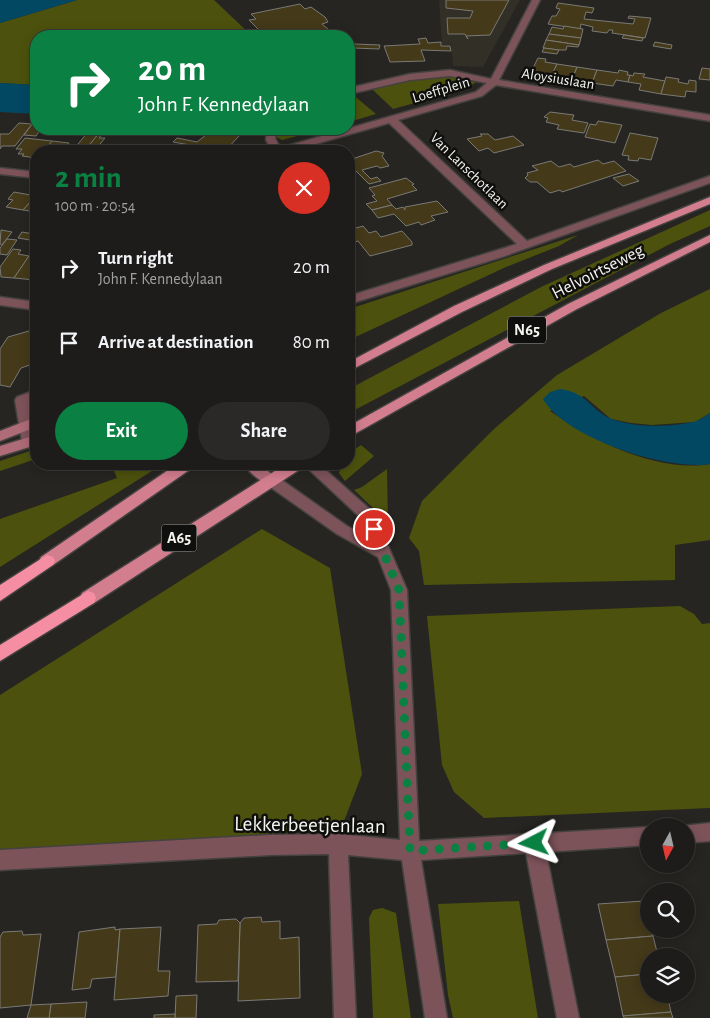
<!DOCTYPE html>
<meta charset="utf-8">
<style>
:root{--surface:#1d1c1a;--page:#2a2927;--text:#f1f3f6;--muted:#a0a1a2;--line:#3b3a39;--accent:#0b8043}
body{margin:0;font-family:"Alegreya Sans",sans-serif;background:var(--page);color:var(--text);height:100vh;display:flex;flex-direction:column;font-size:19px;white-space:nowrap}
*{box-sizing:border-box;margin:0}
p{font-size:16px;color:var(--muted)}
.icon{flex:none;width:28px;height:28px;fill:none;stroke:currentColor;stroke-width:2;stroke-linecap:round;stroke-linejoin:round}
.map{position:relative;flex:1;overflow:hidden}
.side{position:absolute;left:30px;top:145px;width:325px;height:325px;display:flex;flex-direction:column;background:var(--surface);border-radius:20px;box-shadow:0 2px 12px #0003,0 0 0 1px var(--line)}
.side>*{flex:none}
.guide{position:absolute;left:30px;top:30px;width:325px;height:105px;border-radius:20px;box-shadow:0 2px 12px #0003,0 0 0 1px var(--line);background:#0b8043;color:#fff;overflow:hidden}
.needle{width:32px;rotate:188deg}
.fabs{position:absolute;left:640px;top:818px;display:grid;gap:10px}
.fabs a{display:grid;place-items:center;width:55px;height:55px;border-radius:50%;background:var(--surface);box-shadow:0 2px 12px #0003,0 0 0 1px var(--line);font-size:25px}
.pin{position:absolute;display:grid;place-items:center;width:42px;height:42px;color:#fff;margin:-21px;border:2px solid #fff;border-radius:50%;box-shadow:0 1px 5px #0007}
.me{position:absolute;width:55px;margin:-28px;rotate:266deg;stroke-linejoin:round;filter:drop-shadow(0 0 4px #0008)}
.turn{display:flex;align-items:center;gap:18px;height:105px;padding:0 25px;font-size:22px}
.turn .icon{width:65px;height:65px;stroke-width:2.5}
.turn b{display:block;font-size:35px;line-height:42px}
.round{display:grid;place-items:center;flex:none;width:52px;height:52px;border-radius:26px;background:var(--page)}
.summary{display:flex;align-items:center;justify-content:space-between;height:85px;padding:0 25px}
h1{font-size:30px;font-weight:700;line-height:38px;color:var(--accent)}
.button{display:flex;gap:10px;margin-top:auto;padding:10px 25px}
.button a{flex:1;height:58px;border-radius:30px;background:var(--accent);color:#fff;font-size:20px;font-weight:700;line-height:58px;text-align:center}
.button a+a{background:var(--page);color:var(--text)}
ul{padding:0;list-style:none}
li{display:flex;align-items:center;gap:15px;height:75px;padding:0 25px}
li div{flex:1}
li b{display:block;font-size:19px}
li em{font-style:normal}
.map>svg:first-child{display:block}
</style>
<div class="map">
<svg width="710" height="1018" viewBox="0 0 710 1018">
<rect width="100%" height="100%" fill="#272522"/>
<path fill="#322f26" d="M 439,0 L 520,0 L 483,67 L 453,66 L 451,45 L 442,44 Z"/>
<g fill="#4c520d">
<path d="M 77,0 L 214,0 L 252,36 L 36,36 L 36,85 L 0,83 L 0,23 Z"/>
<path d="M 448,76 L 478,81 L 465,89 L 393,109 L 372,89 L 420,78 Z"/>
<path d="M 352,94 L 376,114 L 349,122 L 349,95 Z"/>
<path d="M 278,129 L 324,129 L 282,140 L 276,137 Z"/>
<path d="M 710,210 L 710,226 L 670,244 L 349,413 L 349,389 L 541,287 Z"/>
<path d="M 578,235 L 559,246 L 506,267 L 349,340 L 349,309 Z"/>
<path d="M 710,289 L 710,413 L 695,422 L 652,425 L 631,423 L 611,419 L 584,396 L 550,411 C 592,440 656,473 710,464 L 710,540 L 675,545 L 675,580 L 424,585 L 419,551 L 409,538 L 422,501 L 494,429 L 557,375 L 661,313 Z"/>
<path d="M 361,445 L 374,456 L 345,481 L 339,473 L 342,464 L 349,464 L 349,453 Z"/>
<path d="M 36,449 L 36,459 L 0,471 L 0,461 Z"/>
<path d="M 111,464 L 163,464 L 0,567 L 0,519 L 117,478 Z"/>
<path d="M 387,469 L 388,522 L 354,490 L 362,487 Z"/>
<path d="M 262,529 L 330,568 L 362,774 L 341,829 L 0,852 L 0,695 Z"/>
<path d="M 680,606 L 694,614 L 702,624 L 710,623 L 710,808 L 484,818 L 454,792 L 442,765 L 427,616 Z"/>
<path d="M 519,901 L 538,1018 L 453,1018 L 448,995 L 438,904 Z"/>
<path d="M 382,908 L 396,913 L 411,1018 L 373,1018 L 369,918 L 373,910 Z"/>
</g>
<g fill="#034863">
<path d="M 0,0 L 77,0 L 0,23 Z"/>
<path d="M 0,83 L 36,85 L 36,114 L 0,112 Z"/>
<path d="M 560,389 C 589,393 590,411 612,419 C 635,428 670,427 693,422 C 699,421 705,416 710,413 L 710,464 C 667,471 565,438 543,399 L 550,392 Z"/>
</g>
<g fill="#443919" stroke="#7a7975">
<path d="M 446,0 L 509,0 L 490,35 L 466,36 L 468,39 L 465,34 L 448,34 L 447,18 L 470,18 L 473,11 L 446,8 Z"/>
<path d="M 558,3 L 594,8 L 592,13 L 586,12 L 584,19 L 633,24 L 635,19 L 628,18 L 629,16 L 651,18 L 645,38 L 612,33 L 613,30 L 609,30 L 607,33 L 592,31 L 593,27 L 581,24 L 580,29 L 548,24 L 552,16 L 556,16 L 560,9 L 556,8 Z"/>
<path d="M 300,4 L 305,9 L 311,7 L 325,17 L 328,22 L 322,24 L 336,36 L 264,36 L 256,31 L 259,30 L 249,20 L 256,19 L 251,14 Z"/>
<path d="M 564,26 L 583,29 L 581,38 L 549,34 L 552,27 L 563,29 Z"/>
<path d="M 549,34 L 581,38 L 579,45 L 546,40 Z"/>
<path d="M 624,35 L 643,38 L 642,41 L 622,38 Z"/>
<path d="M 426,38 L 428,43 L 441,42 L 441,46 L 450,46 L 451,51 L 421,50 L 425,61 L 390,62 L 384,46 L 420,44 L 418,39 Z"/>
<path d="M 546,40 L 579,45 L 578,47 L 567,46 L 566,50 L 559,50 L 543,48 Z"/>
<path d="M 655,42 L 672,45 L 671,49 L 653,46 Z"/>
<path d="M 354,44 L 380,45 L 379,49 L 353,48 Z"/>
<path d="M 544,48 L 559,50 L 557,54 L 542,52 Z"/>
<path d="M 538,58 L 546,59 L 545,62 L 557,64 L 551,77 L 531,72 Z"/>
<path d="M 557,64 L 577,67 L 572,80 L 551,77 Z"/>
<path d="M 577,67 L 597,70 L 592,83 L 572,80 Z"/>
<path d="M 702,68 L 710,69 L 710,80 L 699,79 Z"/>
<path d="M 597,70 L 618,73 L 619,70 L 628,72 L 627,75 L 630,75 L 628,82 L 616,80 L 613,86 L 592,83 Z"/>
<path d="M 634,73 L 645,74 L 643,77 L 665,81 L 661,94 L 639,90 L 641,84 L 628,82 L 630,75 L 633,76 Z"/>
<path d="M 666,77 L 679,79 L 678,82 L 688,84 L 689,80 L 696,81 L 696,92 L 686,91 L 685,97 L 661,94 Z"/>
<path d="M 550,112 L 574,115 L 572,120 L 588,123 L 584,133 L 557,129 L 559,125 L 546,122 L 548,118 L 544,117 Z"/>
<path d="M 36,119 L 36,130 L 40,130 L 36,136 L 24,135 Z"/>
<path d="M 598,121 L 622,125 L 615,143 L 585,137 L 590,124 L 596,125 Z"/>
<path d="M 19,123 L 32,124 L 15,146 L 2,146 L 0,149 L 0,134 L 9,134 Z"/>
<path d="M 92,131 L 100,132 L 85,150 L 74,149 L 87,133 Z"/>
<path d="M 211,131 L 229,134 L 235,132 L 240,135 L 225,151 L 173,142 L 177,138 L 197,142 Z"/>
<path d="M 100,132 L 103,133 L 99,138 L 105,138 L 96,149 L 87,148 Z"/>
<path d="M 630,133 L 658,138 L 651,160 L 639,158 L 638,161 L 628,160 L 629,156 L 622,155 Z"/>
<path d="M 480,134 L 488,134 L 495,140 L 513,136 L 524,145 L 494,153 L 488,148 L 479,151 L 467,139 L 482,136 Z"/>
<path d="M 25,138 L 52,141 L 44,151 L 36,151 L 36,158 L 22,156 L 24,154 L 18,154 L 22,149 L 16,149 Z"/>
<path d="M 52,141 L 69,143 L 68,145 L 74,146 L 70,151 L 44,151 Z"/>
<path d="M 192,146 L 196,147 L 217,151 L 186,151 Z"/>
<path d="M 376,151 L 384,153 L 382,156 L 389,166 L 380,168 L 377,166 L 362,170 L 371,179 L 377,177 L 381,181 L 369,184 L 349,164 L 349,160 Z"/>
<path d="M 598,160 L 603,164 L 614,161 L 626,171 L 562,192 L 560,190 L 550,193 L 537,182 L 530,182 L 525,178 L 528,175 L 527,173 L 538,170 L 532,166 L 551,161 L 559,167 L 570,164 L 574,167 Z"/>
<path d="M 629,174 L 639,181 L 623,186 L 613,178 Z"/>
<path d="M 406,178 L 414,184 L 412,185 L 417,190 L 387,199 L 392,205 L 372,210 L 366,204 L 377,201 L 372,196 L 375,195 L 369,188 Z"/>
<path d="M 14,192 L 36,196 L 23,210 L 6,207 L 13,200 L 8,199 Z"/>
<path d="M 36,196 L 36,212 L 23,210 Z"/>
<path d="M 437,201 L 448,212 L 431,216 L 435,220 L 421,225 L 419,222 L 406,226 L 394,214 L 378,218 L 372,210 L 392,205 L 396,209 L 403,207 L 405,210 L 405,207 Z"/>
<path d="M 363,226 L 369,233 L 376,231 L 381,237 L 402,231 L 412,242 L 412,245 L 370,256 L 358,241 L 349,244 L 349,230 Z"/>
<path d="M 1,230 L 12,232 L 2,245 L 0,244 Z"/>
<path d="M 22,232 L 34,234 L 30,240 L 18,238 Z"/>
<path d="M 7,239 L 17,240 L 7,255 L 0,254 L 0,248 Z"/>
<path d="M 13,249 L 21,250 L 18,254 L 29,256 L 14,278 L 1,277 L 0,267 Z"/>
<path d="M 29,256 L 36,256 L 35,280 L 14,278 Z"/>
<path d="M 36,329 L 36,363 L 21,368 L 10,387 L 0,385 L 0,349 L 8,337 Z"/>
<path d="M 644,901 L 649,929 L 651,929 L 653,936 L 606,940 L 598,904 Z"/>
<path d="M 261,917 L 262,922 L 280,921 L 280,939 L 299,937 L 300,998 L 238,1001 L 240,923 L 244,918 Z"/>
<path d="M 236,919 L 240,923 L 238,981 L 196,982 L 198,925 L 217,924 L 219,920 Z"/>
<path d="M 115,927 L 115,930 L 120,929 L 116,977 L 92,979 L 90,988 L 72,990 L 79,932 Z"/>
<path d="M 161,927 L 158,971 L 170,971 L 168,996 L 114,1000 L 120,929 Z"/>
<path d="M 22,931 L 23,935 L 41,934 L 31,1005 L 0,1008 L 0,937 L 3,932 Z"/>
<path d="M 653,936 L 658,956 L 649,956 L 649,974 L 615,977 L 606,940 Z"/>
<path d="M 649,974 L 649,994 L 667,994 L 671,1012 L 623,1016 L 615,977 Z"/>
<path d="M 197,995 L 196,1018 L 175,1018 L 176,996 Z"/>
<path d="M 87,1002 L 85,1018 L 49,1018 L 51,1004 Z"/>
<path d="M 51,1004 L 49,1018 L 27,1018 L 31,1005 Z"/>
<path d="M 671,1012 L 673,1018 L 624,1018 L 623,1016 Z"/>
<path d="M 175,1014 L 175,1018 L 154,1018 L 154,1015 Z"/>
</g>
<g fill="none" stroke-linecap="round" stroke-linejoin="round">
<defs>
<g id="street">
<path d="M 532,0 L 540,0 L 499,80 L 710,115 L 710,121 L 496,85 L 482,96 L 398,120 L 527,241 L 710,176 L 710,183 L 502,257 L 349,304 L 349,296 L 517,244 L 389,123 L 291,151 L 272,151 L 266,140 L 267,129 L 277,129 L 275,138 L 280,148 L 476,92 L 487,83 L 450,76 L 410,80 L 349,94 L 349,88 L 410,74 L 450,70 L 491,79 Z"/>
<path d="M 0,168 L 36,172 L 36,178 L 0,174 Z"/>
<path d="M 0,297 L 36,302 L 36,310 L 0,305 Z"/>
<path d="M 36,390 L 36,400 L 29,402 L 36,442 L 29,447 L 22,442 L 15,400 L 17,397 Z"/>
<path d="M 303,464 L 319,464 L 374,513 L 407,590 L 419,841 L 649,827 L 649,845 L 546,852 L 579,1018 L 557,1018 L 526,853 L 421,860 L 447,1018 L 425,1018 L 402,860 L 348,855 L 356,1018 L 334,1018 L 329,854 L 270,855 L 0,870 L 0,850 L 270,835 L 338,834 L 400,840 L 391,590 L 378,557 L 337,534 L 266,484 L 264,480 L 266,476 L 276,476 L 347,526 L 370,538 L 363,520 Z"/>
<path d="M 710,823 L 710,841 L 686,843 L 686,826 L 682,826 Z"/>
</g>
<g id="secondary">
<path d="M 36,417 L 36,427 L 0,441 L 0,431 Z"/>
<path d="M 36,435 L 36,445 L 0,456 L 0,446 Z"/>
<path d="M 244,464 L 260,464 L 278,480 L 276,484 C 265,487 249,473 244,464 Z"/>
</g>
<g id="primary">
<path d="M 710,197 L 710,204 L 552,269 L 462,312 L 349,371 L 349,362 L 454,306 L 544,265 Z"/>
<path d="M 710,235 L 710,242 L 577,309 L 349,437 L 349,426 L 568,304 Z"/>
<path d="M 177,464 L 194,464 L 192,468 L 53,565 L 47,567 L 41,565 L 39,561 L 41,557 Z"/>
<path d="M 286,464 L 304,464 L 302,468 L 94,603 L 88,605 L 82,603 L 80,598 L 82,593 Z"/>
</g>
<g id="highway">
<path d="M 47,555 L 53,557 L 55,561 L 53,565 L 0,601 L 0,585 Z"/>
<path d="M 88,591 L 94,593 L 96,598 L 94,603 L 0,661 L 0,645 Z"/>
</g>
</defs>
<use href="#street" stroke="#44423f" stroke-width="3"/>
<use href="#secondary" stroke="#44423f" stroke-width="3"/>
<use href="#primary" stroke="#44423f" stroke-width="3"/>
<use href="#highway" stroke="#44423f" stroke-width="3"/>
<use href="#street" fill="#7d535a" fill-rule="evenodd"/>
<use href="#secondary" fill="#ae6b78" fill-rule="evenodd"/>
<use href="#primary" fill="#d37e8f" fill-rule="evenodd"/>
<use href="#highway" fill="#f68ea3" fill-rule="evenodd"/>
</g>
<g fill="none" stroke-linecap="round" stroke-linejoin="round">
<path stroke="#0b8043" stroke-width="9" stroke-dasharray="0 16.2" d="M 374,529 L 399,590 L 410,851 L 534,843"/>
</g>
<g text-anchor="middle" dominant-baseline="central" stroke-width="5" stroke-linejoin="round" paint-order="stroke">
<g font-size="15" fill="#f5f4f1" stroke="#0f0f0d">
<text transform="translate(558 79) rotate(9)">Aloysiuslaan</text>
<text transform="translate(441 90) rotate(-17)">Loeffplein</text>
<text transform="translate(469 171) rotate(44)">Van Lanschotlaan</text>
</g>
<g fill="#0f0f0d" stroke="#b0afad" stroke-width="1">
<rect x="508" y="316.5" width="38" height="27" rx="4"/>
<rect x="161.5" y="524.5" width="35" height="27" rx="4"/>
</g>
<g font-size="16" font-weight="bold" fill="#f5f4f1">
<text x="527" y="330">N65</text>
<text x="179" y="538">A65</text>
</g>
<g font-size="18" fill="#f5f4f1" stroke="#0f0f0d">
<text transform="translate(598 272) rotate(-27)">Helvoirtseweg</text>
</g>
<g font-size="21" fill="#f5f4f1" stroke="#0f0f0d">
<text transform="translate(310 825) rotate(1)">Lekkerbeetjenlaan</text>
</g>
</g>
</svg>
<div class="fabs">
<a><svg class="needle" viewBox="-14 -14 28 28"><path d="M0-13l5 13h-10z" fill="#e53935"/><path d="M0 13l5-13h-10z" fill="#a0a1a2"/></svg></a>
<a><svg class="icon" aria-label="search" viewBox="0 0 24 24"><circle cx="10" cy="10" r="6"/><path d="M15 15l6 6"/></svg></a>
<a><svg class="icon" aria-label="layers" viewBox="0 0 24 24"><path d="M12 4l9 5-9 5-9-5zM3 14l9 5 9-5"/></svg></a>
</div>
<div class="pin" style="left:374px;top:529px;background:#d93025"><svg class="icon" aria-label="arrive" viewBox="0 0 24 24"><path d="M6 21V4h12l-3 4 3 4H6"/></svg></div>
<svg class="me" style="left:534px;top:843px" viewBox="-20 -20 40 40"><path d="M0-17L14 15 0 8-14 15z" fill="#0b8043" stroke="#fff" stroke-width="4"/></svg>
<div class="guide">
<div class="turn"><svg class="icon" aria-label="right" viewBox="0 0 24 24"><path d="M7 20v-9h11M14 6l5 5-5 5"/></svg><div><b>20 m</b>John F. Kennedylaan</div></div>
</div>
<section class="side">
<div class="summary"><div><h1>2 min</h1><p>100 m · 20:54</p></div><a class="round" style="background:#d93025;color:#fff"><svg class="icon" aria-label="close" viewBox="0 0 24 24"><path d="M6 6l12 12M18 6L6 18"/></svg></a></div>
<ul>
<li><svg class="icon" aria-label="right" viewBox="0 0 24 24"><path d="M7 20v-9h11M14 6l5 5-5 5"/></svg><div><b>Turn right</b><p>John F. Kennedylaan</p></div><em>20 m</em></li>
<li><svg class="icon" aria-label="arrive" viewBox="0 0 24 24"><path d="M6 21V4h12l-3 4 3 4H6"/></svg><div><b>Arrive at destination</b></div><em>80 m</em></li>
</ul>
<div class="button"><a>Exit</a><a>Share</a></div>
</section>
</div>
